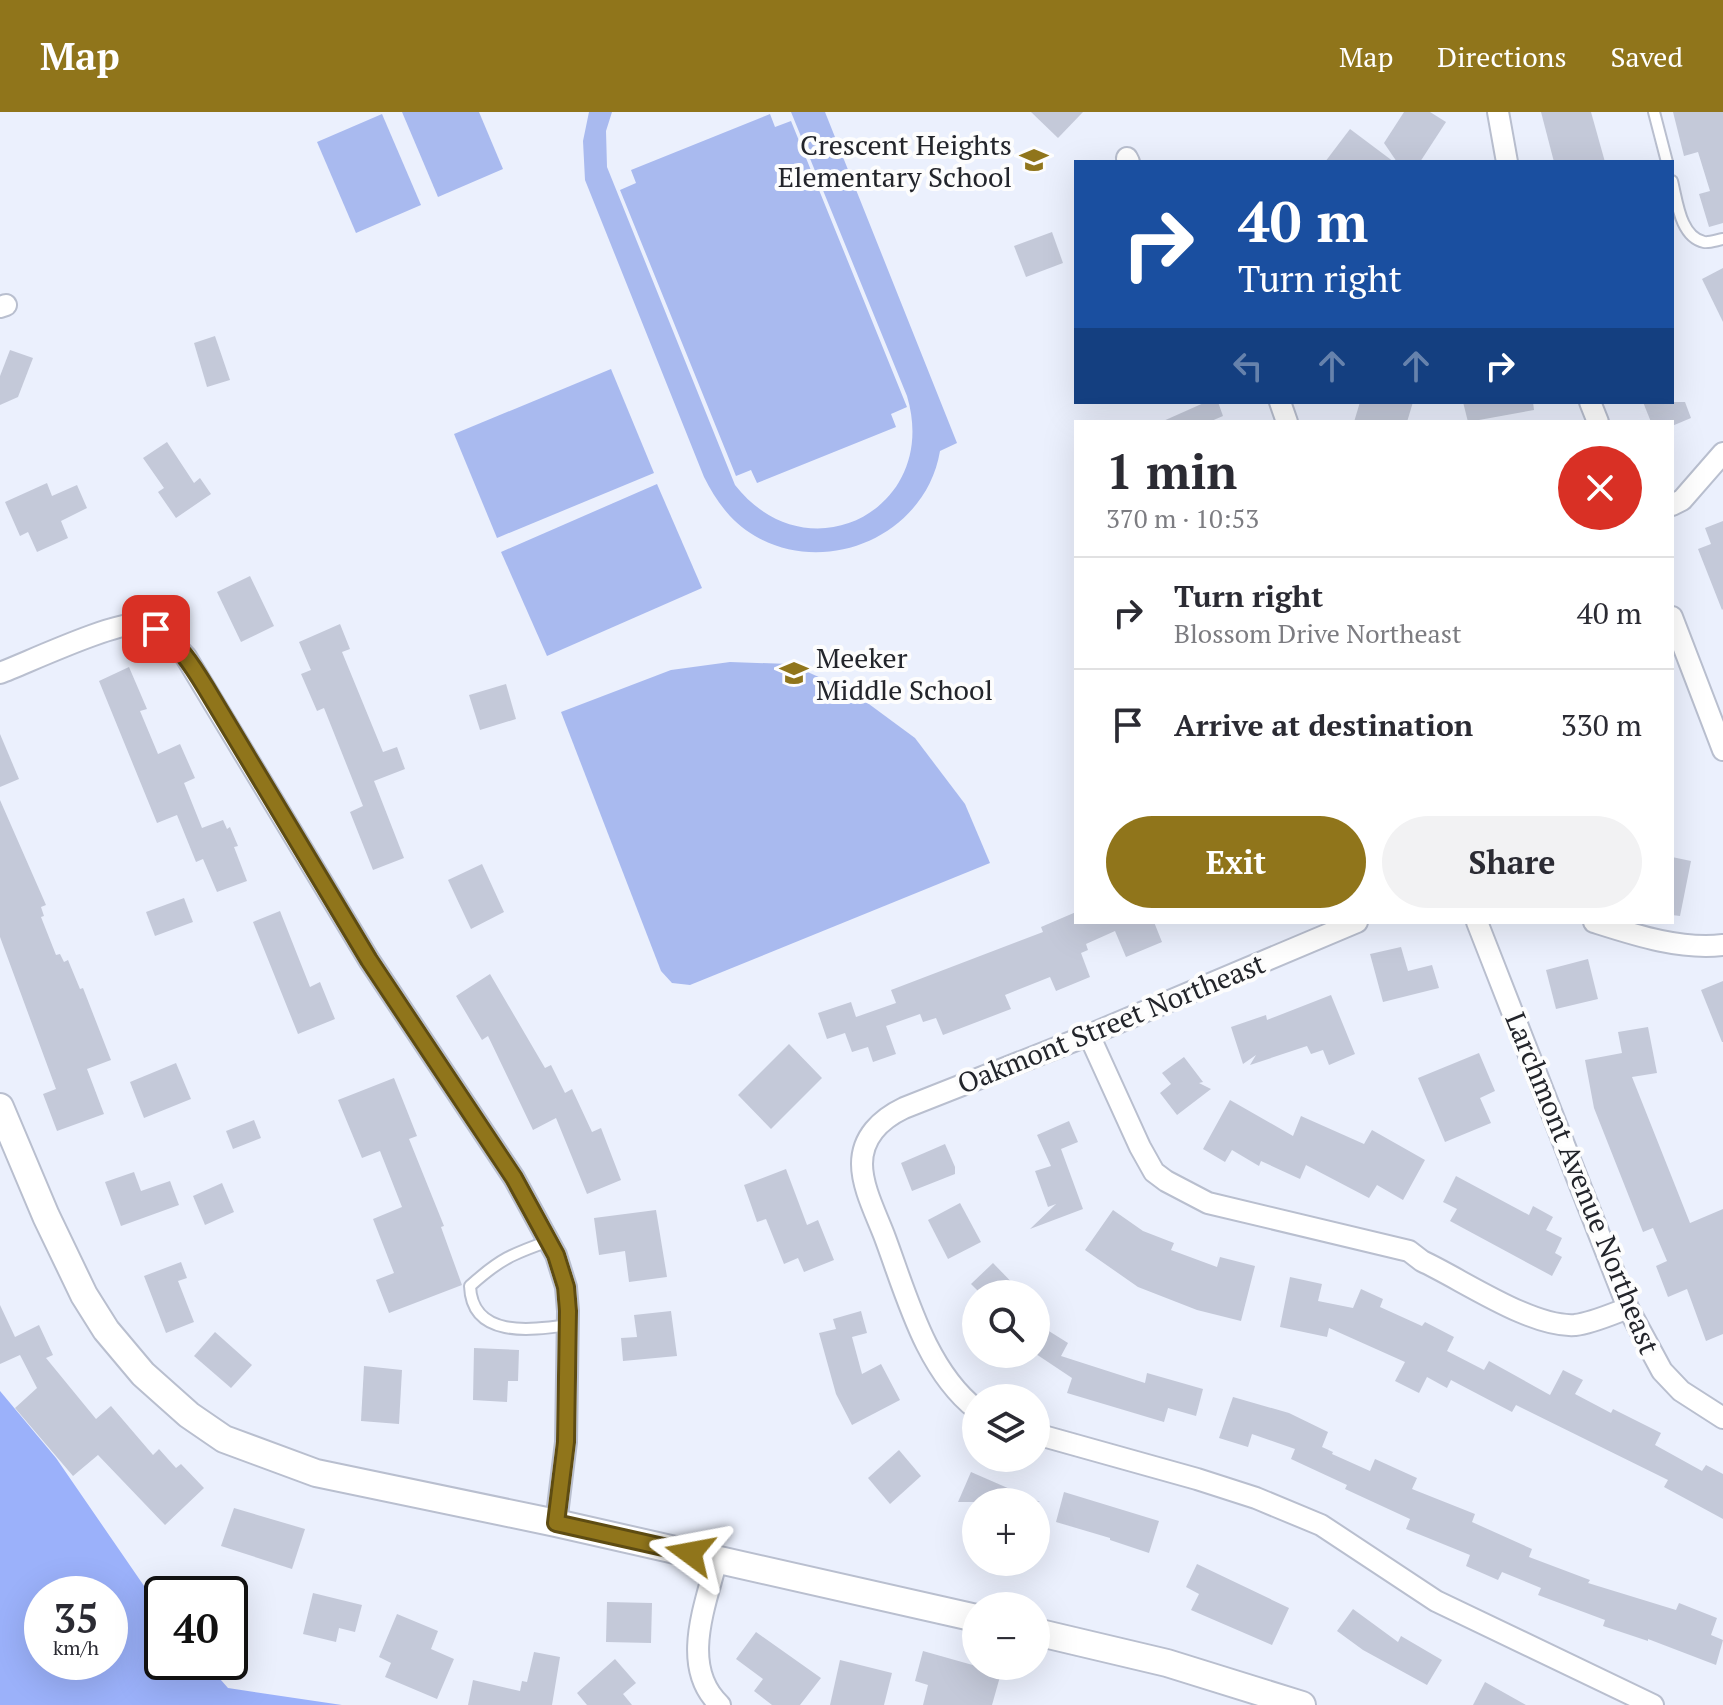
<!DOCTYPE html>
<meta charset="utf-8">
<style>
:root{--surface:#fff;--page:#f2f2f3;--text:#2b2b33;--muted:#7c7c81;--line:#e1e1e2;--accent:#90751b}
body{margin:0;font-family:"PT Serif",serif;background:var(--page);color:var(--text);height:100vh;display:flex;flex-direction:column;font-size:30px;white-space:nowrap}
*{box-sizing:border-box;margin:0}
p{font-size:26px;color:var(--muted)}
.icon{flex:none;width:44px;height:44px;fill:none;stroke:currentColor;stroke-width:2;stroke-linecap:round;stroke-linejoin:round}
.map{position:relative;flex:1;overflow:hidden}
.side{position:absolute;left:1074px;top:308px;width:600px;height:504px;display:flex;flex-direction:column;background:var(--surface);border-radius:0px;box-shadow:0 8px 32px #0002}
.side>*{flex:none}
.top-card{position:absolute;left:1074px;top:48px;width:600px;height:244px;border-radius:0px;box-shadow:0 8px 32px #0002;background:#1a4fa0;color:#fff;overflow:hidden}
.controls{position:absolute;left:962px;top:1168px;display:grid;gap:16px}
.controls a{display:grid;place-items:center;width:88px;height:88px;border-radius:50%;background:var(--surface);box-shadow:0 8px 32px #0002;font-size:40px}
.speed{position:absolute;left:24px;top:1464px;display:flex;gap:16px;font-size:40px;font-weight:700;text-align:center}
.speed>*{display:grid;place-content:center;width:104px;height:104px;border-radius:50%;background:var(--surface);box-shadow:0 8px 32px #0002;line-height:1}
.speed small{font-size:20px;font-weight:400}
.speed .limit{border:4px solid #111;border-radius:12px;background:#fff;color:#111}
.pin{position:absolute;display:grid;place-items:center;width:68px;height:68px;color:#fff;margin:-34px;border-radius:16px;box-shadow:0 4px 12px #0006}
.me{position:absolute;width:88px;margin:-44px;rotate:283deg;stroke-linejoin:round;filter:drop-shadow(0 0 6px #0008)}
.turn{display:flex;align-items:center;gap:28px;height:168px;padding:0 32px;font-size:36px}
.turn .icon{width:104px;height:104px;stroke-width:2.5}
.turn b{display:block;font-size:56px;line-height:68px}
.lanes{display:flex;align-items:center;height:76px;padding:0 32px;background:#0003;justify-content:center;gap:40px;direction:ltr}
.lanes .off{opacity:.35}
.round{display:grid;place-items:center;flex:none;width:84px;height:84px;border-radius:42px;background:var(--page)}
.headline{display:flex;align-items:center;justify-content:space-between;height:136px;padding:0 32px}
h1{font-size:48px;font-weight:700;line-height:60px}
.button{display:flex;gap:16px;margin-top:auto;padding:16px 32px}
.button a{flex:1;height:92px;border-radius:48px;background:var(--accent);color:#fff;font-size:32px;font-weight:700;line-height:92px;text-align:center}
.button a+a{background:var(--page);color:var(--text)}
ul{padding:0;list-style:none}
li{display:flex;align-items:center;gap:24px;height:112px;padding:0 32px;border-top:2px solid var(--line)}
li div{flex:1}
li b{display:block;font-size:30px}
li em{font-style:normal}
header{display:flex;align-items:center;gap:48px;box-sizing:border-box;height:112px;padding:0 40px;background:var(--accent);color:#fff}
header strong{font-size:38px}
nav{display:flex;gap:44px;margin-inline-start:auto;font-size:28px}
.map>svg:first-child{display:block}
</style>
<header>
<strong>Map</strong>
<nav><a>Map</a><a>Directions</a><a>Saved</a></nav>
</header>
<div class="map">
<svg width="1723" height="1593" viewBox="0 0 1723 1593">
<rect width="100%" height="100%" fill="#ebf0fd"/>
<g fill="#a9baef">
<path d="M 402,0 L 479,0 L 503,57 L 438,85 Z"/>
<path d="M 589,0 L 612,0 L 606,19 L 607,55 L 735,373 C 808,466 941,397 907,284 L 791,0 L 825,0 L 957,331 L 940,339 C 926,423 827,466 755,424 C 731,410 716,389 704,365 L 585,68 L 583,29 Z"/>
<path d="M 382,2 L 421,93 L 356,121 L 317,30 Z"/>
<path d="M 770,2 L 775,15 L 791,9 L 907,295 L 891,302 L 896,315 L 757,371 L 751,358 L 736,364 L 620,78 L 636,71 L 631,58 Z"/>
<path d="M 611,257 L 654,361 L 497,426 L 454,322 Z"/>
<path d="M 657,372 L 702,476 L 547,544 L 501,440 Z"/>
<path d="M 730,550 L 790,552 L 854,581 L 915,626 L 965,692 L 990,751 L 690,873 L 672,871 L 661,859 L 561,600 L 671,558 Z"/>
</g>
<path fill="#9bb1fa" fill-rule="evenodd" d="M 0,1279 L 56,1346 L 162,1500 L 162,1550 L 205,1550 L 228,1576 L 342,1593 L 0,1593 ZM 42,1482 L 110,1482 L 110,1550 L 42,1550 Z"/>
<g fill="#c4c9d9">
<path d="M 1031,0 L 1083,0 L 1058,26 Z"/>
<path d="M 1404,0 L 1430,0 L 1446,10 L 1420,50 L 1397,50 L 1384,31 Z"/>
<path d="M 1541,0 L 1591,0 L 1605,50 L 1554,50 Z"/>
<path d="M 1673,0 L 1723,0 L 1723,111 L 1709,115 L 1699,82 L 1710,79 L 1698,40 L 1684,44 Z"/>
<path d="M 1350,17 L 1394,50 L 1325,50 Z"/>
<path d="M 1052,120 L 1063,151 L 1026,165 L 1014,134 Z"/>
<path d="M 1723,156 L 1723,210 L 1702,167 Z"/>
<path d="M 215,224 L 230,268 L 207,275 L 194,231 Z"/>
<path d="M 10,238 L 33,246 L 18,285 L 0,293 L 0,264 Z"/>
<path d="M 1206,290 L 1218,290 L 1223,304 L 1209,310 L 1161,310 Z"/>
<path d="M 1360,290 L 1413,290 L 1407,310 L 1354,310 Z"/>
<path d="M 1463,290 L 1533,290 L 1534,298 L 1468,310 Z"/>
<path d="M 1643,290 L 1685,290 L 1691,306 L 1672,314 L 1672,310 L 1651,310 Z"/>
<path d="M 167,330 L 194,371 L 200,366 L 211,382 L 176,406 L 158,380 L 164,376 L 143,346 Z"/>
<path d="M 47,371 L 52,384 L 77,373 L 87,396 L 61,409 L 68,426 L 37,440 L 28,420 L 20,424 L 5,390 Z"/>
<path d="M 1723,409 L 1723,497 L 1722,498 L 1698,437 L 1711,432 L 1705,416 Z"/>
<path d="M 250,464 L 274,514 L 241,530 L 217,480 Z"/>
<path d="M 340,512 L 350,537 L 342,540 L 383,640 L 397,635 L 405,657 L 374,669 L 404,746 L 373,758 L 350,700 L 363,694 L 324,596 L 317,599 L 301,562 L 311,558 L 299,530 Z"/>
<path d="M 129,555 L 147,597 L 140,599 L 158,642 L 180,632 L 195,666 L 184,671 L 202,716 L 223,708 L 227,717 L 230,715 L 238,734 L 234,735 L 247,769 L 217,780 L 203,747 L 196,750 L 177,703 L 157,711 L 99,569 Z"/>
<path d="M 506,572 L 516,607 L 480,618 L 469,583 Z"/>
<path d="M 0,622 L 19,667 L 0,675 Z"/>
<path d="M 0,688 L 46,793 L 41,795 L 44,804 L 41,805 L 56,843 L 60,842 L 64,850 L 68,848 L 80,877 L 83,876 L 111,948 L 87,957 L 104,1002 L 57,1019 L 43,982 L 56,977 L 0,825 Z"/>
<path d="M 1672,745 L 1691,749 L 1680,804 L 1672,803 Z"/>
<path d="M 482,752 L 504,800 L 471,817 L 448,768 Z"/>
<path d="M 184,786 L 193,810 L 155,824 L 146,800 Z"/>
<path d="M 280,799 L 310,875 L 320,870 L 335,907 L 298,922 L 253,810 Z"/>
<path d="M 1076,800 L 1076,810 L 1154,810 L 1162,830 L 1126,845 L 1115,819 L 1086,832 L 1088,838 L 1081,841 L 1090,865 L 1056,879 L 1050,865 L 1005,883 L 1011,897 L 943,923 L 936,906 L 923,910 L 920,902 L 886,914 L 896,942 L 873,950 L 868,935 L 852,940 L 845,921 L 827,927 L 818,901 L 851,890 L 856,905 L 896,891 L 891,878 L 1043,820 L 1041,815 Z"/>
<path d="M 1401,835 L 1408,859 L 1432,853 L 1439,876 L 1383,890 L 1370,842 Z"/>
<path d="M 1588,847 L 1598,887 L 1556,897 L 1546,858 Z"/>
<path d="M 490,862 L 545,956 L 551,953 L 565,981 L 572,977 L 592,1020 L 601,1016 L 621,1068 L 587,1082 L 556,1006 L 533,1018 L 488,924 L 482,928 L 456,884 Z"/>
<path d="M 1723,869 L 1723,930 L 1722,930 L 1701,878 Z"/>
<path d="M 1331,883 L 1355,942 L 1329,953 L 1323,938 L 1311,942 L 1307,934 L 1250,953 L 1256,943 L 1243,952 L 1231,915 L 1266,903 L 1267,908 Z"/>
<path d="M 1648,915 L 1657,961 L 1632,965 L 1690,1111 L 1723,1097 L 1723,1222 L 1706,1229 L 1687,1177 L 1668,1185 L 1656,1154 L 1667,1149 L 1653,1116 L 1643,1120 L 1594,996 L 1585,948 L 1622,941 L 1618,920 Z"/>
<path d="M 789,932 L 822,966 L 771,1017 L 738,983 Z"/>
<path d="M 1479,941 L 1495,979 L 1480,986 L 1491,1011 L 1445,1030 L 1418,966 Z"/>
<path d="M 1184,945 L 1203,970 L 1199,971 L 1211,977 L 1177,1003 L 1160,981 L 1171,972 L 1162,961 Z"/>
<path d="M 176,951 L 191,987 L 144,1006 L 130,970 Z"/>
<path d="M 394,966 L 417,1024 L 409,1027 L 444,1114 L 441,1115 L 462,1173 L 389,1201 L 376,1168 L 394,1161 L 373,1107 L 402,1095 L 380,1039 L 362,1046 L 338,988 Z"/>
<path d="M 1230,988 L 1293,1024 L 1301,1004 L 1364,1032 L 1372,1018 L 1425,1048 L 1403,1088 L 1377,1073 L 1369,1086 L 1306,1053 L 1300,1067 L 1261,1049 L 1259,1054 L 1232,1038 L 1225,1050 L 1203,1037 Z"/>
<path d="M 254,1008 L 261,1026 L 233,1037 L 226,1019 Z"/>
<path d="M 1069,1009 L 1078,1030 L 1061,1037 L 1083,1097 L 1030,1117 L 1056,1092 L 1048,1095 L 1035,1059 L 1051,1054 L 1037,1023 Z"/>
<path d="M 945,1032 L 955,1055 L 955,1062 L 912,1079 L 901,1051 Z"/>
<path d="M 786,1057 L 807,1113 L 818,1108 L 834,1148 L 804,1160 L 798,1146 L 784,1152 L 766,1107 L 757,1110 L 744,1073 Z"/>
<path d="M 134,1060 L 141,1079 L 170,1069 L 179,1093 L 121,1114 L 105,1070 Z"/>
<path d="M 1456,1064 L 1529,1103 L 1533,1094 L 1553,1105 L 1546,1118 L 1562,1126 L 1555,1141 L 1562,1145 L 1552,1164 L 1450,1109 L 1457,1097 L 1443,1090 Z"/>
<path d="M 222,1071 L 234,1100 L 205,1113 L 193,1084 Z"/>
<path d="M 960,1091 L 981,1130 L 948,1147 L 928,1108 Z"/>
<path d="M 656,1098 L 667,1165 L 629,1170 L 625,1139 L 599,1143 L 594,1106 Z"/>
<path d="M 1113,1098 L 1143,1119 L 1174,1131 L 1171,1138 L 1217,1155 L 1220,1145 L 1255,1154 L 1241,1209 L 1197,1198 L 1138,1175 L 1085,1138 Z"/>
<path d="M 181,1150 L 187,1166 L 178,1169 L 194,1210 L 166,1221 L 144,1164 Z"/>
<path d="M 993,1151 L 1023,1182 L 981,1182 L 971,1172 Z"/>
<path d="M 1290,1165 L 1322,1172 L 1318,1189 L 1353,1196 L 1361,1177 L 1383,1187 L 1380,1195 L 1422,1214 L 1425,1210 L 1454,1225 L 1447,1239 L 1484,1258 L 1489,1249 L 1550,1283 L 1563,1258 L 1583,1268 L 1575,1282 L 1611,1301 L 1613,1297 L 1661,1321 L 1655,1333 L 1702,1359 L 1706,1353 L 1723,1362 L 1723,1407 L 1664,1375 L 1668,1368 L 1516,1293 L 1512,1300 L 1451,1268 L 1447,1276 L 1427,1265 L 1419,1281 L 1395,1269 L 1405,1250 L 1329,1216 L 1327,1225 L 1280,1215 Z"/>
<path d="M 0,1193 L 15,1225 L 39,1213 L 53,1243 L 46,1246 L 96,1307 L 111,1294 L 153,1343 L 159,1337 L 176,1356 L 181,1352 L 204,1376 L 165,1413 L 98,1343 L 73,1364 L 15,1296 L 37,1276 L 20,1243 L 0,1252 Z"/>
<path d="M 671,1199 L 677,1244 L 623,1249 L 621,1226 L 637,1225 L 634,1203 Z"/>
<path d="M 861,1199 L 867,1221 L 852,1225 L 862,1262 L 881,1252 L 900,1288 L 852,1313 L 836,1282 L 819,1221 L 836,1217 L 833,1207 Z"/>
<path d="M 1036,1211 L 1068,1231 L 1061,1244 L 1145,1271 L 1147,1261 L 1203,1277 L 1196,1304 L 1168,1296 L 1164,1310 L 1067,1281 L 1072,1266 L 1036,1242 Z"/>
<path d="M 215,1220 L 252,1253 L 231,1276 L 194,1244 Z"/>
<path d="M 474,1236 L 519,1238 L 518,1269 L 508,1269 L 507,1290 L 473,1288 Z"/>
<path d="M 364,1254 L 402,1258 L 399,1312 L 361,1309 Z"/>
<path d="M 1233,1285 L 1289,1301 L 1328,1320 L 1322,1335 L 1333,1340 L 1332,1342 L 1370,1359 L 1375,1347 L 1417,1366 L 1412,1377 L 1475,1402 L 1472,1410 L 1532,1437 L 1529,1445 L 1590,1468 L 1588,1471 L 1676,1498 L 1679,1491 L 1717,1506 L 1711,1523 L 1723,1528 L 1716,1553 L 1648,1527 L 1648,1529 L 1603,1514 L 1605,1508 L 1538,1483 L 1541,1476 L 1502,1460 L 1498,1468 L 1466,1454 L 1470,1443 L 1406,1417 L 1410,1407 L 1345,1377 L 1347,1373 L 1291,1347 L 1295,1337 L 1252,1322 L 1248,1335 L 1219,1326 Z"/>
<path d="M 899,1338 L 921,1364 L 890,1392 L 868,1366 Z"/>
<path d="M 971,1360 L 1040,1390 L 958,1390 Z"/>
<path d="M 1064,1380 L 1159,1409 L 1149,1441 L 1110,1428 L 1110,1426 L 1056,1410 Z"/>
<path d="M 234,1396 L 305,1417 L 292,1457 L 221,1434 Z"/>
<path d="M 1197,1452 L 1289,1496 L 1272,1533 L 1191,1498 L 1199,1482 L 1186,1475 Z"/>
<path d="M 313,1481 L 362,1493 L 355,1520 L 339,1516 L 336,1530 L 303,1522 Z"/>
<path d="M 607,1490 L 652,1491 L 651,1531 L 606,1530 Z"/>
<path d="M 1353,1497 L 1398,1530 L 1401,1524 L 1442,1548 L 1427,1573 L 1363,1538 L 1337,1519 Z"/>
<path d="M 397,1502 L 438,1519 L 431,1537 L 454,1547 L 437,1587 L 385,1565 L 391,1551 L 379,1545 Z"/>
<path d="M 756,1520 L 821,1566 L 800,1593 L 772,1593 L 754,1579 L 763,1567 L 736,1547 Z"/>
<path d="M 923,1539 L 1001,1561 L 992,1593 L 923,1593 L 928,1573 L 915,1569 Z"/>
<path d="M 534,1540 L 560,1545 L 552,1593 L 468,1593 L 473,1568 L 520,1579 L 522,1569 L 527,1570 Z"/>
<path d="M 615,1547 L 636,1571 L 623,1582 L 632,1593 L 587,1593 L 577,1581 Z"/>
<path d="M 840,1548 L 892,1561 L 884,1593 L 830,1593 Z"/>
<path d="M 1485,1570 L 1526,1593 L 1473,1593 Z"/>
</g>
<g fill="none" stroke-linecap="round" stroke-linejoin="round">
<defs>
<g id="service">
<path d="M 1654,0 L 1667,50"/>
<path d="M 1672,69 C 1677,88 1680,125 1704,130 C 1709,131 1717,128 1723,127"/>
<path d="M 549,1129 C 512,1142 500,1147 470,1174 C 472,1227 532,1218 568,1213"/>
</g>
<g id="minor">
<path d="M 1498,0 L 1507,50"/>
<path d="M 1127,46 L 1129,50"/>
<path d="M 0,195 L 6,193"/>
<path d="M 1280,290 L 1287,310"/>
<path d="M 1590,290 L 1598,310"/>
<path d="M 1672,393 L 1682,388 L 1723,341"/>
<path d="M 1672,505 L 1723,638"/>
<path d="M 0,561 C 29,550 115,509 142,512 C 161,514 174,532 186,545 L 369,848 L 514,1066 L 556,1143 L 566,1175 L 568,1199 L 566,1330 L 556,1411"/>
<path d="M 1477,810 L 1628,1196 L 1662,1259 L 1681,1279 L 1723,1306"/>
<path d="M 1594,810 C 1635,823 1680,838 1723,833"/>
<path d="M 1089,923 L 1140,1035 L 1154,1060 L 1166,1069 L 1208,1091 L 1409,1139 L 1422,1149 C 1463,1168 1532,1216 1575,1213 C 1592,1211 1612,1202 1628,1196"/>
<path d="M 976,1297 C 925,1257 906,1181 884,1123 C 876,1102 862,1075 862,1052 C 862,1025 881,1007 904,996 L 1089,923 L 1357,810"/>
<path d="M 1036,1322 L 1197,1367 L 1256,1386 L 1321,1413 L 1436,1489 L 1653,1593"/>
<path d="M 717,1447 C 706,1492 679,1555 720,1593"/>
</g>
<g id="tertiary">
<path d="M 0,995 L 46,1104 L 84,1183 L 106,1218 L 143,1262 L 189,1303 L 224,1327 L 316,1361 L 556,1411 L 976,1506"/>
<path d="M 1036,1520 L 1167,1551 L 1302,1593"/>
</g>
</defs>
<use href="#service" stroke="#b9bfcf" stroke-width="14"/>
<use href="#minor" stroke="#b9bfcf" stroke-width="24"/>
<use href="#tertiary" stroke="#b9bfcf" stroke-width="30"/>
<use href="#service" stroke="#fff" stroke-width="10"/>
<use href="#minor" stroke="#fff" stroke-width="20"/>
<use href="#tertiary" stroke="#fff" stroke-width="26"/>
</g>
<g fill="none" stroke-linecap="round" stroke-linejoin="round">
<defs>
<path id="route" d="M 156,517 C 179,532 192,553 206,576 L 369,848 L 514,1066 L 556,1143 L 566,1175 L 568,1199 L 566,1330 L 556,1411 L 690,1441"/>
</defs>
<use href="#route" stroke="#5e4c12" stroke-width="20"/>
<use href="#route" stroke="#90751b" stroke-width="14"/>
</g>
<defs>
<symbol id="school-bare" viewBox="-9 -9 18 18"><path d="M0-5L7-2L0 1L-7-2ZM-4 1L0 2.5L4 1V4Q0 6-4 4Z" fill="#90751b" stroke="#fdfdfd" stroke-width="2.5" paint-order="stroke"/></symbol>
</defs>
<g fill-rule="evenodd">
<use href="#school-bare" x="1014" y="28" width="40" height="40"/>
<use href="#school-bare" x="774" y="541" width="40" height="40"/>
</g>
<g text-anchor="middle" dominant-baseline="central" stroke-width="8" stroke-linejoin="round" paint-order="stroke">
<g font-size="28" fill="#23252b" stroke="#fdfdfd" text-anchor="end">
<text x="1012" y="32">Crescent Heights<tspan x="1012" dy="32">Elementary School</tspan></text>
<text x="816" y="545" text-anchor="start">Meeker<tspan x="816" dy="32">Middle School</tspan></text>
</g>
<g font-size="28" fill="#23252b" stroke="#fdfdfd">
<text transform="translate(1111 911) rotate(-22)">Oakmont Street Northeast</text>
<text transform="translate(1583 1071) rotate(68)">Larchmont Avenue Northeast</text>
</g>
</g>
</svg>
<div class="controls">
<a><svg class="icon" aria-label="search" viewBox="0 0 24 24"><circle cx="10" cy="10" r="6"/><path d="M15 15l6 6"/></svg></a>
<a><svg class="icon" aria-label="layers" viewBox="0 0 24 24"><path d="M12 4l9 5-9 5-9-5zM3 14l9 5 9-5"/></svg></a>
<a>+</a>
<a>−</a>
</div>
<div class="speed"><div>35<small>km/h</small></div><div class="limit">40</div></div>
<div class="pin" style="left:156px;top:517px;background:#d93025"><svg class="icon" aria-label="arrive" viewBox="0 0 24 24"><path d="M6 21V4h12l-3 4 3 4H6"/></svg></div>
<svg class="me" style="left:690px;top:1441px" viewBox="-20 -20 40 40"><path d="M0-17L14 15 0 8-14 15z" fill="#90751b" stroke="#fff" stroke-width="4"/></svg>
<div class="top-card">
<div class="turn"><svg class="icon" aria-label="right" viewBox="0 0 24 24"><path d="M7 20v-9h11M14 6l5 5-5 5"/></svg><div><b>40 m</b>Turn right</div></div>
<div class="lanes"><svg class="icon off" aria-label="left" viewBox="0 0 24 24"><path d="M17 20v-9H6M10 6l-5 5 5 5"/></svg><svg class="icon off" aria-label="ahead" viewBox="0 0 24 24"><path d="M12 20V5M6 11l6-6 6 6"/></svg><svg class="icon off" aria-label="ahead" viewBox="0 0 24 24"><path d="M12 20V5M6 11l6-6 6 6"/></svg><svg class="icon" aria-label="right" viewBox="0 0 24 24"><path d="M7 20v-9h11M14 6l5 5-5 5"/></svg></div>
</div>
<section class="side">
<div class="headline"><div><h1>1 min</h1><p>370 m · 10:53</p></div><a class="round" style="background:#d93025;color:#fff"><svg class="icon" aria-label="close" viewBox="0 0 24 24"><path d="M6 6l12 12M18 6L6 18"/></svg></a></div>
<ul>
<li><svg class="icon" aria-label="right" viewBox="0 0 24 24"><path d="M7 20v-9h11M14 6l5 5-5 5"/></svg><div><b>Turn right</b><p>Blossom Drive Northeast</p></div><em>40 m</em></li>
<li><svg class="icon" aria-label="arrive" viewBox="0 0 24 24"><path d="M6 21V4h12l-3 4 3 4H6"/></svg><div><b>Arrive at destination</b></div><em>330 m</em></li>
</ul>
<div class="button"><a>Exit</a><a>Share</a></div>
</section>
</div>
